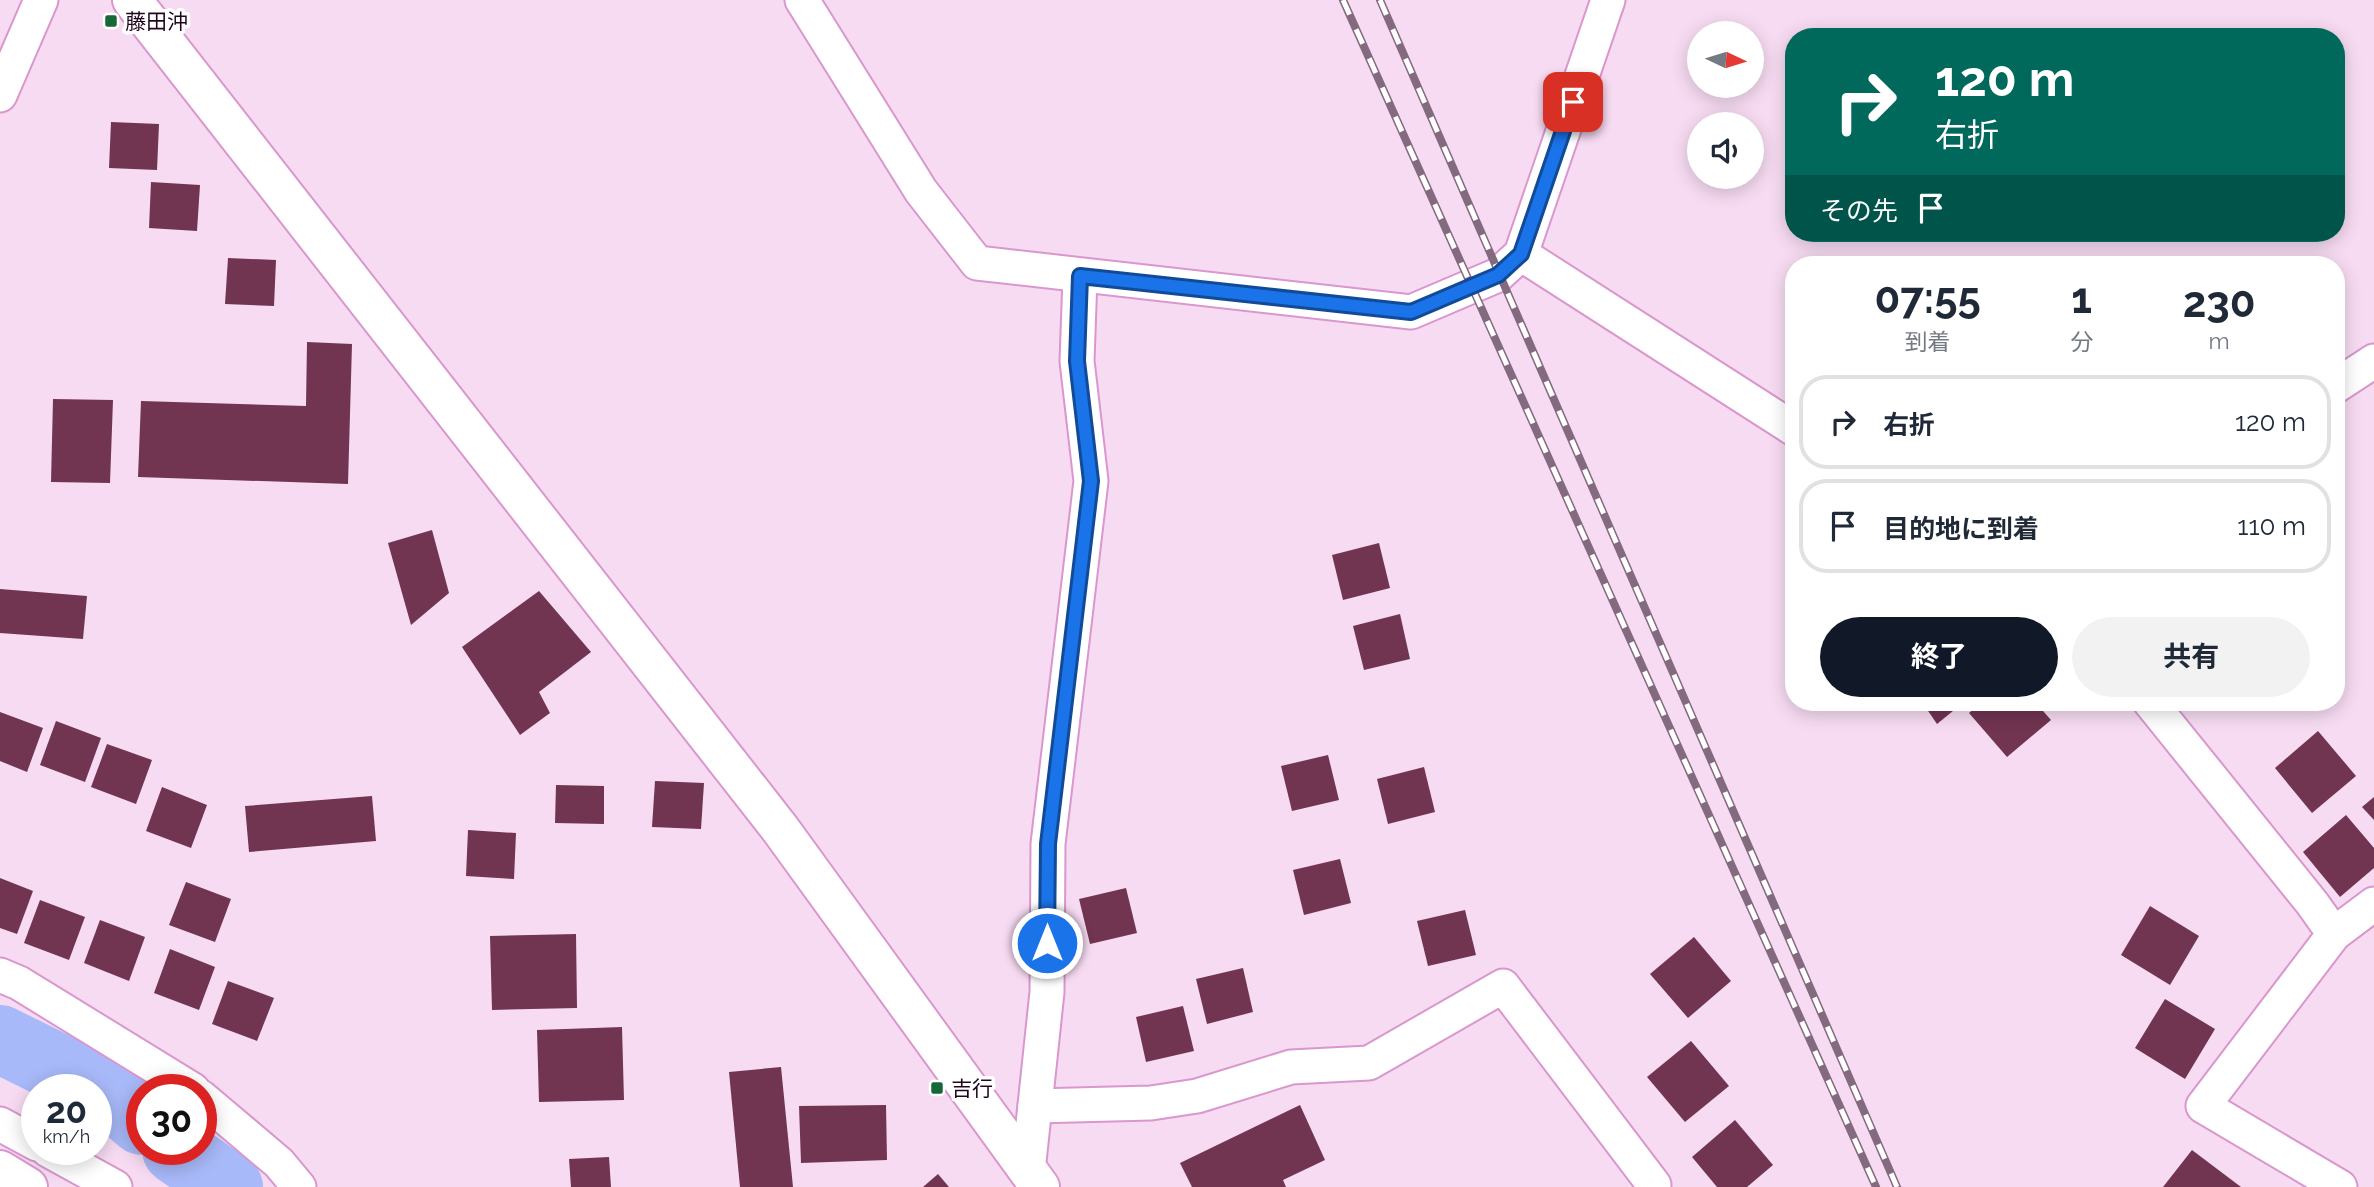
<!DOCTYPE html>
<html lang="ja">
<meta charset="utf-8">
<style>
:root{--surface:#fff;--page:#f2f2f3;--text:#1f2937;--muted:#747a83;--line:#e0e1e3;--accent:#111827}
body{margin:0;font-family:Raleway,"Noto Sans JP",sans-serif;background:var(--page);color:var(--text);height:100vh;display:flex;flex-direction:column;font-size:26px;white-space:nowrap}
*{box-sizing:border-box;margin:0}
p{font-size:23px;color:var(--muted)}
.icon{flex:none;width:38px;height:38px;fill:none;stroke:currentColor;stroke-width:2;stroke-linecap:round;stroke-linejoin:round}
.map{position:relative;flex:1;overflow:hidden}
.panel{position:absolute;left:1785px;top:256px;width:560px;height:455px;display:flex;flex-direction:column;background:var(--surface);border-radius:28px;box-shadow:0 4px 18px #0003}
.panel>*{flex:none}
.top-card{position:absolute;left:1785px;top:28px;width:560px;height:214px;border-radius:28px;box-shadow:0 4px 18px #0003;background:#00695c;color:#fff;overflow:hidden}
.needle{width:46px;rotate:94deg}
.controls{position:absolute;left:1687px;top:21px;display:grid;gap:14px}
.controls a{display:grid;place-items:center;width:77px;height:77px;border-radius:50%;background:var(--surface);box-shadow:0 4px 18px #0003;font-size:35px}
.speed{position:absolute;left:21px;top:1074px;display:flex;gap:14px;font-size:35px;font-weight:700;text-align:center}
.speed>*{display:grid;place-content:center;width:91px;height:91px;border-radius:50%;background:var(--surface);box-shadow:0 4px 18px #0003;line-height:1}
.speed small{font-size:18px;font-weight:400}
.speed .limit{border:10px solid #d22;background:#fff;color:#111}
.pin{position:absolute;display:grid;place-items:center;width:60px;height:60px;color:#fff;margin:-30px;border-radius:14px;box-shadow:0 4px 10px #0006}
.me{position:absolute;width:77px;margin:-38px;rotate:0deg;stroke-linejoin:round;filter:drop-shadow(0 0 5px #0008)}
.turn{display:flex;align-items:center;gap:24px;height:147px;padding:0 35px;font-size:32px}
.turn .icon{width:91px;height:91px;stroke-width:2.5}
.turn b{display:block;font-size:49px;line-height:60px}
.then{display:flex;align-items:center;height:66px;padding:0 35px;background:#0003;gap:14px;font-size:26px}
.eta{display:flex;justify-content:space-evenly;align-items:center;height:119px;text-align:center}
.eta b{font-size:42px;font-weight:700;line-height:49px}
.button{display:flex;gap:14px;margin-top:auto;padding:14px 35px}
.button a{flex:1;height:80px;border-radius:42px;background:var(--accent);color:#fff;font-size:28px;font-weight:700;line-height:80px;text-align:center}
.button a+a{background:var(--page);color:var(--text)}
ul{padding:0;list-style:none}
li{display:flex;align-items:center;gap:21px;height:94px;margin:0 14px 10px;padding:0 21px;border:4px solid var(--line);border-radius:28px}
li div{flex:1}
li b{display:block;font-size:26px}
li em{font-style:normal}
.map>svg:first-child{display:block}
</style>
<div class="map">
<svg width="2374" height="1187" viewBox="0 0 2374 1187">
<rect width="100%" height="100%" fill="#f7dbf2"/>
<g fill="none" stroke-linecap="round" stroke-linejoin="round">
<g stroke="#a8b9f9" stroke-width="68">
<path d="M 0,1039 L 109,1093 L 142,1121"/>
<path d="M 176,1150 L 229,1187"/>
</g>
</g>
<g fill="#713451">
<path d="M 111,122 L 159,124 L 157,170 L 109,168 Z"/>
<path d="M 151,182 L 200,185 L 197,231 L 149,228 Z"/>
<path d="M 228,258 L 276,260 L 274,306 L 225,304 Z"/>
<path d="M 307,342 L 352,344 L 348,484 L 138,477 L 141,401 L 306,406 Z"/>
<path d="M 53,399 L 113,400 L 110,483 L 51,482 Z"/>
<path d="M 432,530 L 449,593 L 411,625 L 388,543 Z"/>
<path d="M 1379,543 L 1390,588 L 1343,600 L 1332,555 Z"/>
<path d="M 0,589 L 87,596 L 83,639 L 0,633 Z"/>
<path d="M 539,591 L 591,652 L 539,692 L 550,713 L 520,735 L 462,647 Z"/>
<path d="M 1400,614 L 1410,659 L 1364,670 L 1353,626 Z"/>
<path d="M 1922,702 L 1964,702 L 1937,724 Z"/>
<path d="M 1982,702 L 2035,702 L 2051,720 L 2007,757 L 1969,713 Z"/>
<path d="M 0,712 L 43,728 L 27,772 L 0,761 Z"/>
<path d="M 56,721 L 101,738 L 85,782 L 40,765 Z"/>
<path d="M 2318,731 L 2356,776 L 2312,813 L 2275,768 Z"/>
<path d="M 107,744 L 152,760 L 136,804 L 91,787 Z"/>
<path d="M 1328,755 L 1339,800 L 1292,811 L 1281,766 Z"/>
<path d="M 1424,767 L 1435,812 L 1388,824 L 1377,779 Z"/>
<path d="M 655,781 L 704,783 L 701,829 L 652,827 Z"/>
<path d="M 556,785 L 604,786 L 604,824 L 555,823 Z"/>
<path d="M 162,787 L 207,805 L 191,848 L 146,831 Z"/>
<path d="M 372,796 L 376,841 L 249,852 L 245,806 Z"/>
<path d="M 2374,797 L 2374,820 L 2362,807 Z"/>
<path d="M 2346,815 L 2374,848 L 2374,868 L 2340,897 L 2303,852 Z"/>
<path d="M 468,830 L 516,833 L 514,879 L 466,876 Z"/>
<path d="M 1340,859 L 1351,903 L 1304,915 L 1293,870 Z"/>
<path d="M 0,878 L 33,891 L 17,934 L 0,928 Z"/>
<path d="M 186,882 L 231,899 L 215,942 L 169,925 Z"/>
<path d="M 1126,888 L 1137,933 L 1090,944 L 1079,899 Z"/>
<path d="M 40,900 L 85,917 L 69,960 L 24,943 Z"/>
<path d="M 2150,906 L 2199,936 L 2170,985 L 2121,955 Z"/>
<path d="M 1465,910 L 1476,955 L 1428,966 L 1417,921 Z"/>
<path d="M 100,920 L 145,937 L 129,981 L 84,963 Z"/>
<path d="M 576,934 L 577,1008 L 492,1010 L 490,936 Z"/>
<path d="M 1694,937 L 1731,981 L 1688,1018 L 1650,974 Z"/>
<path d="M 170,949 L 215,967 L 199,1010 L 154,993 Z"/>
<path d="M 1243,968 L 1253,1012 L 1207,1024 L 1196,979 Z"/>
<path d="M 228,981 L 274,998 L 257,1041 L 212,1024 Z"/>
<path d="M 2165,999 L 2215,1029 L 2185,1079 L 2135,1048 Z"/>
<path d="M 1183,1006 L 1194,1051 L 1146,1062 L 1136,1017 Z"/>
<path d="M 622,1027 L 624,1100 L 539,1102 L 537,1030 Z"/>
<path d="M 1691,1041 L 1729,1086 L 1685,1122 L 1647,1077 Z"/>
<path d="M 781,1067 L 793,1187 L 740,1187 L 729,1072 Z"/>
<path d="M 886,1105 L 887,1160 L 801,1163 L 799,1106 Z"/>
<path d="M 1300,1105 L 1325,1160 L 1283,1180 L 1286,1187 L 1192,1187 L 1180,1163 Z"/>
<path d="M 1735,1120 L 1773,1165 L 1747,1187 L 1717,1187 L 1692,1157 Z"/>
<path d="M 2192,1150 L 2241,1187 L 2163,1187 Z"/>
<path d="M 609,1157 L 611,1187 L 571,1187 L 569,1159 Z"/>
<path d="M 938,1174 L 949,1187 L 923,1187 Z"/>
</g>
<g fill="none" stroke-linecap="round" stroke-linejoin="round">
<defs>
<g id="minor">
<path d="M 802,0 L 921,191 L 977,263 L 1411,312 L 1498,275 L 1521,254 L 1608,0"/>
<path d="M 0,95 L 41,0"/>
<path d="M 1521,254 L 1794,429"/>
<path d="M 2336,386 L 2374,361"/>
<path d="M 2150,702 L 2312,903 L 2334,934 L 2203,1106 L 2340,1187"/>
<path d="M 2334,934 L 2374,904"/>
<path d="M 0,975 L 19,983 L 193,1090"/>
<path d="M 201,1097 L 279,1163 L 299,1187"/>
<path d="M 1035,1106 L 1151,1103 L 1197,1096 L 1291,1067 L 1369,1063 L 1503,986 L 1654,1185"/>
<path d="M 0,1124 L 37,1144"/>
<path d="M 48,1150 L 115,1187"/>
<path d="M 1028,1171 L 1047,992 L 1048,844 L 1091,481 L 1077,361 L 1080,277"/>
</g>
<g id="tertiary">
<path d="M 132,0 L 781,830 L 1040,1187"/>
<path d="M 0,1170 L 28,1187"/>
</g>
</defs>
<use href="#minor" stroke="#d997ce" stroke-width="37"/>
<use href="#tertiary" stroke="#d997ce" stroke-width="42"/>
<use href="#minor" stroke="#fff" stroke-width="33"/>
<use href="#tertiary" stroke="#fff" stroke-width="38"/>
<defs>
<g id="rail">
<path d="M 1343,0 L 1876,1187"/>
<path d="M 1380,0 L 1897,1187"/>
</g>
</defs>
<use href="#rail" stroke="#836a7f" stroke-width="8"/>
<use href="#rail" stroke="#fff" stroke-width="5" stroke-dasharray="16" stroke-linecap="butt"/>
</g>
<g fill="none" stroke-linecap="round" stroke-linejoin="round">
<defs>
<path id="route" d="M 1047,943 L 1048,844 L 1091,481 L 1077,361 L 1080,276 L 1411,312 L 1498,275 L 1521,254 L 1573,102"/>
</defs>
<use href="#route" stroke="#114b97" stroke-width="18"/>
<use href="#route" stroke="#1a73e8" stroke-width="12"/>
</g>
<g fill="#176838" stroke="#fff" stroke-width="2.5">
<rect x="104" y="14" width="14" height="14" rx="3.5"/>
<rect x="930" y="1081" width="14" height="14" rx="3.5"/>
</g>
<g text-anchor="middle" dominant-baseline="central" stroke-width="7" stroke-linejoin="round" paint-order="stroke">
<g font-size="21" fill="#1f081c" stroke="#fff" text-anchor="start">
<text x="125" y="21">藤田沖</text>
<text x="951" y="1088">吉行</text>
</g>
</g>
</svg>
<div class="controls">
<a><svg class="needle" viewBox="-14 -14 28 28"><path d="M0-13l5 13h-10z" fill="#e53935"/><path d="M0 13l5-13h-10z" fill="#747a83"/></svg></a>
<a><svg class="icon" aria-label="sound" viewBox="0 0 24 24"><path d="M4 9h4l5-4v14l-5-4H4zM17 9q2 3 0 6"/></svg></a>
</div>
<div class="speed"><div>20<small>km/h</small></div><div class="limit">30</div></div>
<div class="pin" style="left:1573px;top:102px;background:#d93025"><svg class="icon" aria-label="arrive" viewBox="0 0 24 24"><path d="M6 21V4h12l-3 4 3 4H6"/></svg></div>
<svg class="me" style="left:1047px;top:943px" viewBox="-20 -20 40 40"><circle r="17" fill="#1a73e8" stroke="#fff" stroke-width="3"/><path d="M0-11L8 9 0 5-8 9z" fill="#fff"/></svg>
<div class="top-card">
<div class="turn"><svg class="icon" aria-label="right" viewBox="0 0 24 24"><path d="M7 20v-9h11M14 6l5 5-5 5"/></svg><div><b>120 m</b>右折</div></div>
<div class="then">その先<svg class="icon" aria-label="arrive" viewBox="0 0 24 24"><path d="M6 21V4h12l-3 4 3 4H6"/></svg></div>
</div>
<section class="panel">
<div class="eta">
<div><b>07:55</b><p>到着</p></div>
<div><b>1</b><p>分</p></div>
<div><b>230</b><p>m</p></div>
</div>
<ul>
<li><svg class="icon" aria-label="right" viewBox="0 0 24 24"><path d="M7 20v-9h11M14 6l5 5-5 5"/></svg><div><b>右折</b></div><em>120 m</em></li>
<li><svg class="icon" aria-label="arrive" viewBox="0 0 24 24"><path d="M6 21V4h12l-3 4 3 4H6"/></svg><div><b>目的地に到着</b></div><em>110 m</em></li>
</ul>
<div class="button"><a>終了</a><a>共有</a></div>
</section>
</div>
